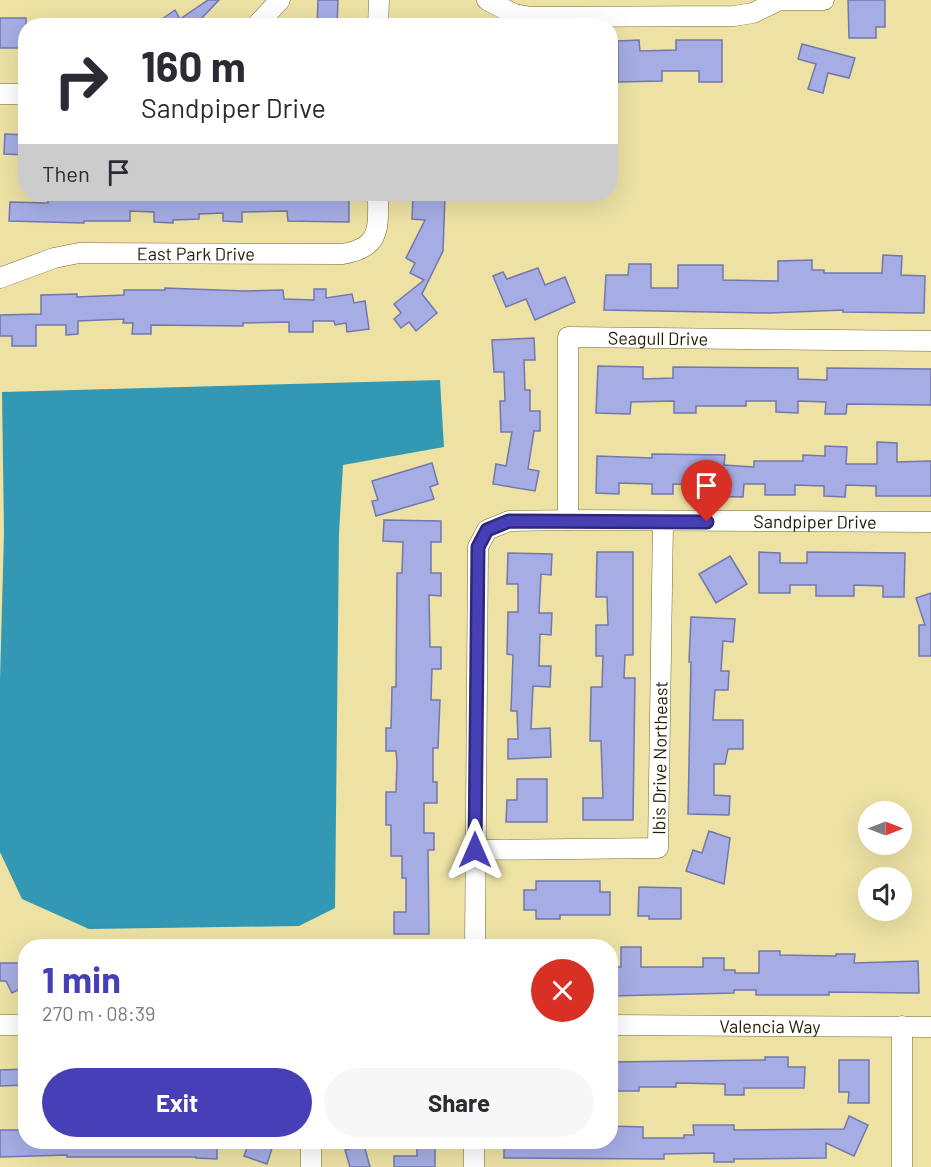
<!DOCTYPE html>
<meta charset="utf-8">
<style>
:root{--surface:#fff;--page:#f7f7f7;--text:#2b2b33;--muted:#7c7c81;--accent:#473fb5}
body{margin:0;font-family:Barlow,sans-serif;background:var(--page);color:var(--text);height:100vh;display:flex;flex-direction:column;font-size:22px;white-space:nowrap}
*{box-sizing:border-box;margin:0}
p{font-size:20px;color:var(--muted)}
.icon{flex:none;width:33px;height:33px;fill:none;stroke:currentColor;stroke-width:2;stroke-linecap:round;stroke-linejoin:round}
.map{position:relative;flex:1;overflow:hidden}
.details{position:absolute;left:18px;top:939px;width:600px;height:210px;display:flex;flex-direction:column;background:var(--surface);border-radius:24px;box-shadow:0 6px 24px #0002}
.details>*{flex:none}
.top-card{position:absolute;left:18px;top:18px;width:600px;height:183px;border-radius:24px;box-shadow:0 6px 24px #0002;background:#fff;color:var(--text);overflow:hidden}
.needle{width:39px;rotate:90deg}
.tools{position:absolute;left:858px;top:801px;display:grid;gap:12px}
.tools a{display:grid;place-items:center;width:54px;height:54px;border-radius:50%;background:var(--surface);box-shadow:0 6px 24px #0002;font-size:30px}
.pin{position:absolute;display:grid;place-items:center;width:51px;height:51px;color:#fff;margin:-62px -26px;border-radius:50% 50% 50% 0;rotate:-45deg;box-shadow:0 0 6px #0007}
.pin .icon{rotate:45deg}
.me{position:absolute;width:66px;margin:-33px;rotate:0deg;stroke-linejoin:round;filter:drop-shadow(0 0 4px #0008)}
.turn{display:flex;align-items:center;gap:21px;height:126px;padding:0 24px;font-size:27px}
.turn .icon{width:78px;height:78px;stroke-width:2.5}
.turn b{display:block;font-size:42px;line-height:51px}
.then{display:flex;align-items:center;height:57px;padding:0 24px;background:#0003;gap:12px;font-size:22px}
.round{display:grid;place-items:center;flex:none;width:63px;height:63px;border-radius:32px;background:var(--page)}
.summary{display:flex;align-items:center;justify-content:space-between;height:102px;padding:0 24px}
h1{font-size:36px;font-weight:700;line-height:45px;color:var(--accent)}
.cta{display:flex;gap:12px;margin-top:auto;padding:12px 24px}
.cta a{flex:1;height:69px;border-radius:36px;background:var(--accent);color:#fff;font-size:24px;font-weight:700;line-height:69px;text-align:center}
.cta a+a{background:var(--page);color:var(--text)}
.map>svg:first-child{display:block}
</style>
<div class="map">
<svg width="931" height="1167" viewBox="0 0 931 1167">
<rect width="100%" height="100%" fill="#ede2a4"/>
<path fill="#3298b3" d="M 440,380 L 444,447 L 343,465 L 339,533 L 335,908 L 299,926 L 89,929 L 22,899 L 0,852 L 0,680 L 4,533 L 2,392 Z"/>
<g fill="#a6ade5" stroke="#7277ac" stroke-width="1.5">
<path d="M 208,0 L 219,0 L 202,18 L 204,21 L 198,26 L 152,26 L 175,10 L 180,19 Z"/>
<path d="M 318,0 L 338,0 L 337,26 L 317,26 Z"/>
<path d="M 848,0 L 885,0 L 885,27 L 876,27 L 876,38 L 849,38 Z"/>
<rect x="0" y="18" width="26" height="30"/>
<path d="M 639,40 L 640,51 L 676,50 L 676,40 L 722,40 L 722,82 L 699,82 L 699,71 L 662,71 L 662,81 L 618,82 L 618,41 Z"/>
<path d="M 802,44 L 855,58 L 849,78 L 828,73 L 823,93 L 808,89 L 816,64 L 798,59 Z"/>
<path d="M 5,134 L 26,135 L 26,155 L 4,154 Z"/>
<path d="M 48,194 L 306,194 L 306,197 L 349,199 L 349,222 L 288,221 L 287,211 L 242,212 L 242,222 L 223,221 L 223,213 L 199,214 L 199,219 L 173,220 L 173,223 L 154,222 L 154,212 L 130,211 L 130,221 L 84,221 L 84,223 L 9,221 L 10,202 L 48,203 Z"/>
<path d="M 413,195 L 445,196 L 443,251 L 422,294 L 437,313 L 416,331 L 409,322 L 401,328 L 394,319 L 401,313 L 394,304 L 424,280 L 410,273 L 415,263 L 406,258 L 425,220 L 412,219 Z"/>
<path d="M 883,255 L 902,256 L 901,275 L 925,276 L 924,313 L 843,312 L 843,310 L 770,313 L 604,310 L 606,275 L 628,275 L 629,264 L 651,264 L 651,288 L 678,288 L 678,265 L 723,265 L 723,280 L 778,281 L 778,261 L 812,260 L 812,270 L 824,270 L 824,273 L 882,273 Z"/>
<path d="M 538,268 L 545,285 L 565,277 L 575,302 L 535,320 L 526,299 L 506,307 L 493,276 L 503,272 L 507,279 Z"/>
<path d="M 165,288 L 244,291 L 283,290 L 284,299 L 314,300 L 314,289 L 326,289 L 326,298 L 352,294 L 354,303 L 365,301 L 369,329 L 347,332 L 346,323 L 335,325 L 334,321 L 313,321 L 313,332 L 289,332 L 289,322 L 243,323 L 243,326 L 151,325 L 151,334 L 132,334 L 133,323 L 123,323 L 124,319 L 78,321 L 78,334 L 66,335 L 66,325 L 36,325 L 36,346 L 12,346 L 12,336 L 0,336 L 0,315 L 41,314 L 41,295 L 77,294 L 77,297 L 124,295 L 124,290 L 165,290 Z"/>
<path d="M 534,338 L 535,360 L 524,360 L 525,390 L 530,390 L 530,411 L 540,411 L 540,431 L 534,431 L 528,469 L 539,471 L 535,491 L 493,484 L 496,464 L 506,466 L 512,432 L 501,432 L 500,401 L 505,401 L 504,372 L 494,372 L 492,340 Z"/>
<path d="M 598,366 L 643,367 L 643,379 L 673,378 L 673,367 L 798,368 L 798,379 L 827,380 L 827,368 L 931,369 L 931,405 L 847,404 L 846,414 L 825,414 L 826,402 L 798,401 L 798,413 L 776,412 L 776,401 L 746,401 L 746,406 L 696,406 L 696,413 L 674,413 L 674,401 L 631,402 L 630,414 L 596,413 Z"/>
<path d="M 877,442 L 897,443 L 897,462 L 931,461 L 931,496 L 876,496 L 876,486 L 846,485 L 845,497 L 824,496 L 824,486 L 795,485 L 795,495 L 765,495 L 765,484 L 744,484 L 743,497 L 700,496 L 701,485 L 673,484 L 673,494 L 652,494 L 652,484 L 619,483 L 619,494 L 596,493 L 597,456 L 652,458 L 652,454 L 725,455 L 724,465 L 754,467 L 754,461 L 803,461 L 803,455 L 825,456 L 825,446 L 847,447 L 846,464 L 877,464 Z"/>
<path d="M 432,463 L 438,484 L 430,487 L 434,499 L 376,516 L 372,501 L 378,500 L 372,481 Z"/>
<path d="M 384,520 L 441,521 L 441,542 L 431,542 L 431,573 L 441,573 L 441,596 L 429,595 L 430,647 L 441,647 L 441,669 L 432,669 L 431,700 L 440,700 L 438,748 L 433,748 L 433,782 L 437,782 L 437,803 L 424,803 L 424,833 L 434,833 L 434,850 L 428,850 L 429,934 L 394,934 L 394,912 L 406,912 L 406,878 L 402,878 L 402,856 L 391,856 L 391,825 L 386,825 L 386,792 L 396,792 L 397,762 L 396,751 L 386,751 L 386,728 L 391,728 L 392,687 L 396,687 L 397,573 L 402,573 L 403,542 L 383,541 Z"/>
<path d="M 597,552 L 633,552 L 633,655 L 625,655 L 624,678 L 635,678 L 633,820 L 583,820 L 583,798 L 603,798 L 601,741 L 590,741 L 591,687 L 602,687 L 603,656 L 596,656 L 596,625 L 608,625 L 607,597 L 596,597 Z"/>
<path d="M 759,552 L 780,553 L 780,563 L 807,563 L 807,552 L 905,553 L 904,597 L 883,597 L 883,586 L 854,585 L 854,596 L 816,596 L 816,585 L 790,585 L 790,593 L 759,593 Z"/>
<path d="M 508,553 L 552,554 L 551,575 L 541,574 L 539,613 L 552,613 L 551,635 L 540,634 L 539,666 L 551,666 L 550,687 L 533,686 L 531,729 L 550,728 L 551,757 L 508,759 L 508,739 L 518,739 L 517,711 L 511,711 L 513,655 L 507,654 L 508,612 L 518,612 L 518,584 L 507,584 Z"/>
<path d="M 730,556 L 747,584 L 716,603 L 699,574 Z"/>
<path d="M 931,593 L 931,656 L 919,656 L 919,625 L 925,625 L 916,598 Z"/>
<path d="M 691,617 L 735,619 L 733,642 L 723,641 L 721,671 L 729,671 L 728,690 L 715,690 L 713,720 L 743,720 L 743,749 L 728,749 L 725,764 L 714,764 L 714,795 L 730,796 L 729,815 L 688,814 L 691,662 L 689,662 Z"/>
<path d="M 517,779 L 547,779 L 547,822 L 506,822 L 507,800 L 517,800 Z"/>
<path d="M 709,831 L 730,838 L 724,884 L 686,871 L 693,850 L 702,853 Z"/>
<path d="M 536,881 L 600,881 L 600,892 L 610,892 L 610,915 L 560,915 L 560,919 L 536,919 L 536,910 L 524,910 L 524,890 L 536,890 Z"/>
<path d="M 639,887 L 681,888 L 681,919 L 649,919 L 649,916 L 638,916 Z"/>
<path d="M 621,947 L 641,947 L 641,967 L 703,967 L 703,958 L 724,958 L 724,970 L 735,970 L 735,973 L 759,973 L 759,951 L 780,951 L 780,955 L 836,956 L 836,954 L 855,954 L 854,963 L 918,961 L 919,993 L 829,992 L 829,995 L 756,995 L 756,990 L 734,990 L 734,993 L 611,996 L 610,967 L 621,967 Z"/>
<path d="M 0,963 L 23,963 L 26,986 L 12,993 L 6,981 L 0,981 Z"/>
<path d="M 765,1057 L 788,1057 L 788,1067 L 805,1067 L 804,1088 L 744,1088 L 744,1095 L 725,1095 L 725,1084 L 676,1083 L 676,1087 L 639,1087 L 639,1091 L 611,1091 L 610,1062 L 765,1060 Z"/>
<path d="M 839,1060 L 869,1060 L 869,1103 L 848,1103 L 849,1092 L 839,1092 Z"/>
<path d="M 26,1069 L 26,1085 L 0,1086 L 0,1070 Z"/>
<path d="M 849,1116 L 868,1125 L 854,1156 L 826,1143 L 826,1158 L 734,1159 L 734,1162 L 714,1162 L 714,1153 L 664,1154 L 664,1159 L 504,1158 L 504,1142 L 611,1142 L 611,1126 L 643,1127 L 643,1138 L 684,1138 L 684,1135 L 694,1135 L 693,1125 L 734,1125 L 734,1130 L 844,1129 Z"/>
<path d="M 0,1130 L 26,1130 L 26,1142 L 217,1142 L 217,1159 L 196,1158 L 196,1157 L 67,1157 L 67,1155 L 0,1157 Z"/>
<path d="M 249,1142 L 274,1142 L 267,1164 L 244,1156 Z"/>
<path d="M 417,1143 L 435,1143 L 435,1167 L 394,1167 L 394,1156 L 417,1156 Z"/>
<path d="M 364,1145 L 370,1167 L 350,1167 L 345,1150 Z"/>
</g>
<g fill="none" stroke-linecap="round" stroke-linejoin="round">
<defs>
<g id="minor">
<path d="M 487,0 L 514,14 L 531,17 L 734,16 L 753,13 L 780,0 L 824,0"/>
<path d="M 256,26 L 280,0"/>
<path d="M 378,26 L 379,0"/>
<path d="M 0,94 L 26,94"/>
<path id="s1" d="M 0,278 L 54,258 L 79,253 L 342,254 C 382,248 378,227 378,194"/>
<path id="s2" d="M 568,520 L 568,337 L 931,341"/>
<path id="s3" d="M 475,850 L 658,848 L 663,522"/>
<path id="s4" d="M 475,946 L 478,547 L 487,530 L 509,521 L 568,520 L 931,522"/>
<path d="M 0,1025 L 26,1025"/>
<path id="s5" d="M 610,1025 L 931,1027"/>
<path d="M 311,1167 L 311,1142"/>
<path d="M 474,1167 L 474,1142"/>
<path d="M 902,1167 L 902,1026"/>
</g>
</defs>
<use href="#minor" stroke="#776c31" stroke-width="21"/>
<use href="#minor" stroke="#fff" stroke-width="20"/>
</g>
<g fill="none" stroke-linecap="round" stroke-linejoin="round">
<defs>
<path id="route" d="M 475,850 L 478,547 L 487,530 L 509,521 L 707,522"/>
</defs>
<use href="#route" stroke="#2e2976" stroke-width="15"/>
<use href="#route" stroke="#473fb5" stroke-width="10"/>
</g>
<g text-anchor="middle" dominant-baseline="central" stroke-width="5" stroke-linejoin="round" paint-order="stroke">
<g font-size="18" fill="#221e05" stroke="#fff">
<text stroke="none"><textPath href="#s1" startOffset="200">East Park Drive</textPath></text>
<text stroke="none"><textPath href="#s2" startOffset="273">Seagull Drive</textPath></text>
<text stroke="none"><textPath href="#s4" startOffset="748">Sandpiper Drive</textPath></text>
<text stroke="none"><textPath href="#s3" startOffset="273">Ibis Drive Northeast</textPath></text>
<text stroke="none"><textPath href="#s5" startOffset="160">Valencia Way</textPath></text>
</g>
</g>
</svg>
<div class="tools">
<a><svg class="needle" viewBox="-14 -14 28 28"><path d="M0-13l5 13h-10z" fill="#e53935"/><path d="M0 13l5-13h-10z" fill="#7c7c81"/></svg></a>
<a><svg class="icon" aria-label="sound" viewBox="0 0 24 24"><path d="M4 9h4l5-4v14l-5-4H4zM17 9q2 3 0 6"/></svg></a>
</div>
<div class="pin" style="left:707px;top:522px;background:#d93025"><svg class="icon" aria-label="arrive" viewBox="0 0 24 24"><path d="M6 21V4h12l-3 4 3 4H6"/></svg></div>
<svg class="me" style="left:475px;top:850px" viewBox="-20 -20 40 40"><path d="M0-17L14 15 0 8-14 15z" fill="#473fb5" stroke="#fff" stroke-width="4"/></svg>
<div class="top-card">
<div class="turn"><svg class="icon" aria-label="right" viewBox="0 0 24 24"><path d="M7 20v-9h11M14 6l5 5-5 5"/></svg><div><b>160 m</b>Sandpiper Drive</div></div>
<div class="then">Then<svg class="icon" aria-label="arrive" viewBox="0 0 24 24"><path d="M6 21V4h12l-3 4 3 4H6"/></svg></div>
</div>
<section class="details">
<div class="summary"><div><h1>1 min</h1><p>270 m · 08:39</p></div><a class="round" style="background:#d93025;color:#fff"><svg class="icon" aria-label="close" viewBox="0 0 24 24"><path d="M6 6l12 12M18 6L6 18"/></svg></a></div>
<div class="cta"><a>Exit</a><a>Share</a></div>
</section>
</div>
